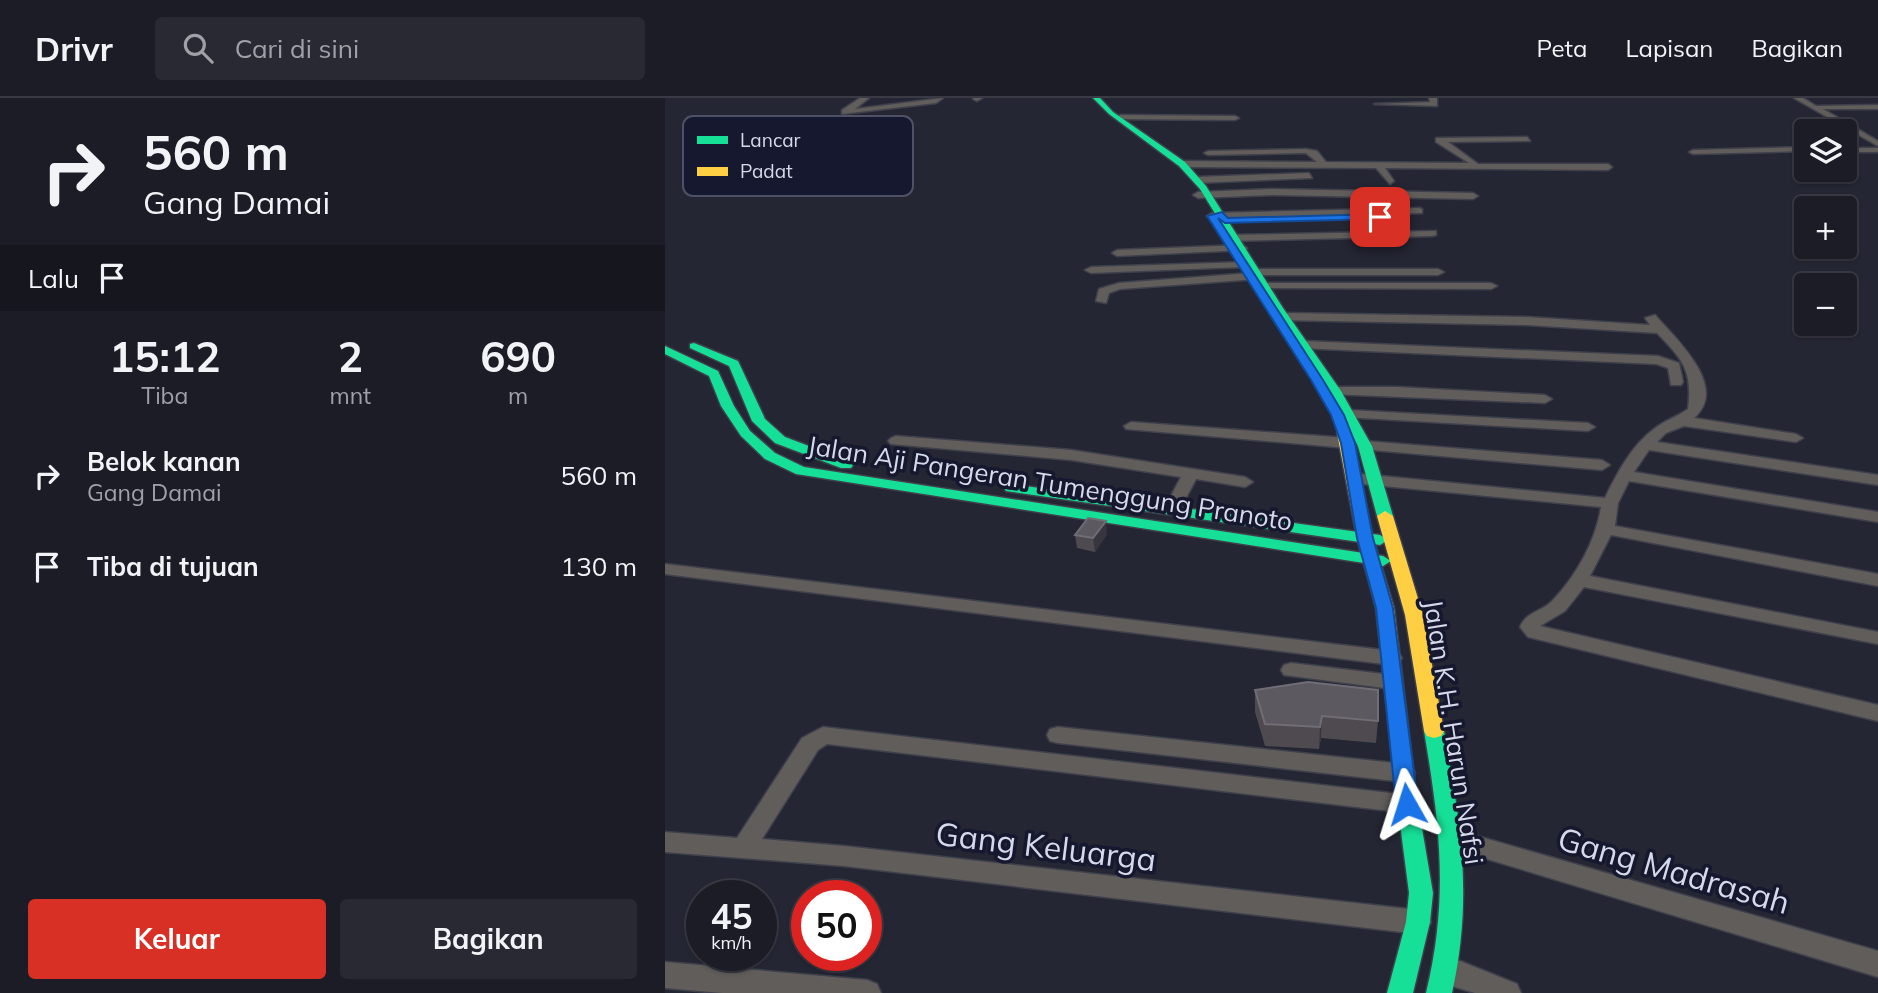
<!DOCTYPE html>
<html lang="id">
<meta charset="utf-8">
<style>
:root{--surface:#1b1c26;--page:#282932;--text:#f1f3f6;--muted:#a0a1a7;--line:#393a43;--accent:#d93025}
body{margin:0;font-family:Mulish,sans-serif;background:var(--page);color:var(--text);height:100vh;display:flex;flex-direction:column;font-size:26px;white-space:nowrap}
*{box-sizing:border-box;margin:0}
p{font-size:23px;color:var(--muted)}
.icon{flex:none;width:38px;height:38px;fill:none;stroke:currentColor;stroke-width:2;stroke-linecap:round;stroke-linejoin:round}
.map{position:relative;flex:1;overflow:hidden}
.sheet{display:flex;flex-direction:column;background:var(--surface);width:665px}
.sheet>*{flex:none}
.banner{background:#1b1c26;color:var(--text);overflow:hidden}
.tools{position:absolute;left:1129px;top:21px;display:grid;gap:14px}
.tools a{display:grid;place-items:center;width:63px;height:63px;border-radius:7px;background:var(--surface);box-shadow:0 2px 5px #0004,0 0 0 2px var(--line);font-size:35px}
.speed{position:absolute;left:21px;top:782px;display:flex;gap:14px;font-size:35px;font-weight:700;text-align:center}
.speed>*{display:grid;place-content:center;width:91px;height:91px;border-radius:50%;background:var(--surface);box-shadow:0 2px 5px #0004,0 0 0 2px var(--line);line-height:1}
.speed small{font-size:18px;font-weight:400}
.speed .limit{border:10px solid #d22;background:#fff;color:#111}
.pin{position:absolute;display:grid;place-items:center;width:60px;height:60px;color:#fff;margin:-30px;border-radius:14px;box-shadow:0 4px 10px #0006}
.me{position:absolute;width:77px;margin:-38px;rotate:354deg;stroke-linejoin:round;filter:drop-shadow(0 0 5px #0008)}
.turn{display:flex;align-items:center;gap:24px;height:147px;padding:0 28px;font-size:32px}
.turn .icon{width:91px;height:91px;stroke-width:2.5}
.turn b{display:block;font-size:49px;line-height:60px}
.then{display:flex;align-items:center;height:66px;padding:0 28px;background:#0003;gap:14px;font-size:26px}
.eta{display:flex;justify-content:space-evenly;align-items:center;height:119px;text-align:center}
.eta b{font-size:42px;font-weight:700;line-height:49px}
.cta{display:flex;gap:14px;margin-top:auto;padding:14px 28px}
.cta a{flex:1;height:80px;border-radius:7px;background:var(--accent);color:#fff;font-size:28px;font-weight:700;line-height:80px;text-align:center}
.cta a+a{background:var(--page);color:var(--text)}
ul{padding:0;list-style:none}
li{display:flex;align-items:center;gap:21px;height:91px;padding:0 28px}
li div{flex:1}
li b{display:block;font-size:26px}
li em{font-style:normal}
header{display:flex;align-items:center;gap:42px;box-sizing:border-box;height:98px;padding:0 35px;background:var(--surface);border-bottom:2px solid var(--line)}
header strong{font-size:33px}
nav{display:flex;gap:38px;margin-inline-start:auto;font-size:24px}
.search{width:490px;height:63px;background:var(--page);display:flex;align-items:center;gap:18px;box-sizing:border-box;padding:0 24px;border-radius:7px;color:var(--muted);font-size:26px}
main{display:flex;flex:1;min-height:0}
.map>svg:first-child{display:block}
</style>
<header>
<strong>Drivr</strong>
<div class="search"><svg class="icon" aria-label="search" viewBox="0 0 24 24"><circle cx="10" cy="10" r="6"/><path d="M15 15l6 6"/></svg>Cari di sini</div>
<nav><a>Peta</a><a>Lapisan</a><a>Bagikan</a></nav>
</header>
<main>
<section class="sheet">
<div class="banner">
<div class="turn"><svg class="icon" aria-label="right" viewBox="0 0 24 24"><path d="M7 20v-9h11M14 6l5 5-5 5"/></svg><div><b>560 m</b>Gang Damai</div></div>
<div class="then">Lalu<svg class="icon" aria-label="arrive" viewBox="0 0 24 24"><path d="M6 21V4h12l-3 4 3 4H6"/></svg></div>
</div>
<div class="eta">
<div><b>15:12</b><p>Tiba</p></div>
<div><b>2</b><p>mnt</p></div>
<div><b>690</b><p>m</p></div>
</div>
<ul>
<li><svg class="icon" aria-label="right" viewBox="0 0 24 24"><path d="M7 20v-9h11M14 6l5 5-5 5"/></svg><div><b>Belok kanan</b><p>Gang Damai</p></div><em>560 m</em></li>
<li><svg class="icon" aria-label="arrive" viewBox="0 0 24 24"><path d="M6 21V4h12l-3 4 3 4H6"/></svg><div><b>Tiba di tujuan</b></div><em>130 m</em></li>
</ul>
<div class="cta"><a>Keluar</a><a>Bagikan</a></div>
</section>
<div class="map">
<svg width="1213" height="895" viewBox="0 0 1213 895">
<rect width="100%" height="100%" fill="#242633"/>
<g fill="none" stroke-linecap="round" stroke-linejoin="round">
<defs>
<g id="street">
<path d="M 195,0 L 204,0 L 190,11 L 278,0 L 271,5 L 177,16 L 177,12 Z"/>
<path d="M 317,0 L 312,3 L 308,1 L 309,0 Z"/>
<path d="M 764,0 L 772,0 L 772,8 L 709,6 L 765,4 Z"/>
<path d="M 1129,0 L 1138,0 L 1151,8 L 1213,7 L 1213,11 L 1158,11 L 1213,43 L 1213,48 Z"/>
<path d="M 455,17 L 570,18 L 574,20 L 570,22 L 452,21 Z"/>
<path d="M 862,39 L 865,43 L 783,44 L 813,66 L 943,66 L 947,69 L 943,72 L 720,70 L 729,83 L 725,86 L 711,70 L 517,69 L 513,66 L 517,63 L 652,64 L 641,55 L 543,57 L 539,55 L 543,53 L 641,51 L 652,53 L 661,64 L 804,65 L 771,44 L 771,40 Z"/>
<path d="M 1141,49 L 1141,53 L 1028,56 L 1024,54 L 1028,52 Z"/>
<rect x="1180" y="50" width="33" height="4"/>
<path d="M 644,75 L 647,80 L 531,85 L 527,82 L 531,79 Z"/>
<path d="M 607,91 L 808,95 L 813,98 L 808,101 L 607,97 L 533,100 L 528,97 L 533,94 Z"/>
<path d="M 754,110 L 757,111 L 757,115 L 547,121 L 542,118 L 547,115 Z"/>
<path d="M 771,133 L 771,137 L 767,138 L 562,143 L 557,140 L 562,137 Z"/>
<path d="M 577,147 L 582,150 L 581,152 L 452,158 L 447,155 L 452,152 Z"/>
<path d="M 582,164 L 582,168 L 578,169 L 426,175 L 420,172 L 426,169 Z"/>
<path d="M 591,171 L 773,171 L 779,174 L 773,177 L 598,177 L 593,181 L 455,191 L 444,195 L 441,205 L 431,203 L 434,191 L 454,185 L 586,175 Z"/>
<path d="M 598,185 L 826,185 L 832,188 L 826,191 L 594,190 L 592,188 Z"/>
<path d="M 620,215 L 862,219 L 985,227 L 980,220 L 990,217 C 1010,240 1065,289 1029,320 L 1131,336 L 1138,340 L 1131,344 L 1019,328 L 1001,335 L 992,344 L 1213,377 L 1213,387 L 984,352 L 969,374 L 1213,414 L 1213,424 L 964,383 L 953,405 L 950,428 L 1213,476 L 1213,488 L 946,437 L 925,478 L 1213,534 L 1213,546 L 919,489 L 900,513 L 875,528 L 1213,607 L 1213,623 L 863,539 L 855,529 C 861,513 878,514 888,502 C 912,477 931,442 936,409 L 697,386 L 689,381 L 697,376 L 940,400 C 952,375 967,347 989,331 C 1000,322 1012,319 1023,311 C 1028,272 1017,261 992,235 L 862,227 L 616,222 L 614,219 Z"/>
<path d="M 639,243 L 993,258 L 1014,265 L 1018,284 L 1016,287 L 1006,287 L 1003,270 L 991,266 L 634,250 L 634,244 Z"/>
<path d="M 670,289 L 732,289 L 880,297 L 887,301 L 880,305 L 665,296 L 665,290 Z"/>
<path d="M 683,312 L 923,325 L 930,329 L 923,333 L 678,319 L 676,316 Z"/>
<path d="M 466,324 L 683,340 L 691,345 L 683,350 L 461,331 L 459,328 Z"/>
<path d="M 231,338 L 406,352 L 580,379 L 588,384 L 580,389 L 531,381 L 513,415 L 507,416 L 499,411 L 516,379 L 406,362 L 226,346 L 223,343 L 226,340 Z"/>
<path d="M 700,343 L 937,362 L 945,367 L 937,372 L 695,351 L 692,348 L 695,345 Z"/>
<path d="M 0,466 L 727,553 L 734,555 L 737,560 L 734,565 L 727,567 L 0,476 Z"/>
<path d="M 626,565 L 727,577 L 734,579 L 737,584 L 734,589 L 727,591 L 619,577 L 616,572 L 619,567 Z"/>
<path d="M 158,629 L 742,697 L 750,699 L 754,706 L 750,713 L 742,715 L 162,646 L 153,652 L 97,741 L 179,748 L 753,812 L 762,816 L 766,824 L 762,832 L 753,836 L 179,768 L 0,754 L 0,734 L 72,740 L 137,640 Z"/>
<path d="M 393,629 L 739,666 L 747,669 L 750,675 L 747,681 L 739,684 L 393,645 L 385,643 L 382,637 L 385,631 Z"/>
<path d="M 788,731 L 1213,853 L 1213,879 L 779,748 L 776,741 L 779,734 Z"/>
<path d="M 780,861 L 795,863 L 852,886 L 856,895 L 810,895 L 770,883 L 766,874 L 770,865 Z"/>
<path d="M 0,864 L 202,882 L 212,886 L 216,895 L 57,895 L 0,890 Z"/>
</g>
<g id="fast">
<path d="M 428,0 L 435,0 L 448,14 L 520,64 L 541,88 L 618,210 L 676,293 L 707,348 L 728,418 L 725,421 L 720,423 L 712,418 L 693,348 L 664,293 L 608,210 L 535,91 L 514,68 L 444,16 Z"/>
<path d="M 29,245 L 73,263 L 100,321 L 120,339 L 186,364 L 188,367 L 186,370 L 176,370 L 110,345 L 87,323 L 64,268 L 25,250 L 25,246 Z"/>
<path d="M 0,248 L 53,273 L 69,308 L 85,333 L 110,355 L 139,369 L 718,458 L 726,463 L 718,468 L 131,376 L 100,361 L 76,338 L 56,308 L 44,278 L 0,256 Z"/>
<path d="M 346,386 L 715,437 L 723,442 L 715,447 L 341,393 L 339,390 Z"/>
<path d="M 769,626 L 776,628 L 779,633 C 796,726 808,801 787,895 L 761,895 C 784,801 775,727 759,633 L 762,628 Z"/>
<path d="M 741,687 L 748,689 L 751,695 L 768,795 L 765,824 L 748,895 L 722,895 L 741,824 L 744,795 L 731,695 L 734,689 Z"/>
</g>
<g id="slow">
<path d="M 679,331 L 686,335 L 708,440 L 729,510 L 751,695 L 748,701 L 741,703 L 734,701 L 731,695 L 711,510 L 692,440 L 672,335 Z"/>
<path d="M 720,413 L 728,418 L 758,517 L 779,633 L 776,638 L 769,640 L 762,638 L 759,633 L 740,517 L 712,418 Z"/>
</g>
</defs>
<use href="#street" stroke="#3f404b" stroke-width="3"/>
<use href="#fast" stroke="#3f404b" stroke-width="3"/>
<use href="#slow" stroke="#3f404b" stroke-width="3"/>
<use href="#street" fill="#605d5b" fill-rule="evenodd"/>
<use href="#fast" fill="#16e098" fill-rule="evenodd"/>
<use href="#slow" fill="#ffcf43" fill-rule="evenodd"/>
</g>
<g fill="#4e4a50">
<path d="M 442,436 L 430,454 L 412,450 L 410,437 Z"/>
<path d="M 590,592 L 713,623 L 711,645 L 656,640 L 654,651 L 600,648 L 590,614 Z"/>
</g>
<g fill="#37353e">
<path d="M 441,423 L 442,436 L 430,454 L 428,440 Z"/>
<path d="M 657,618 L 656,640 L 654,651 L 655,629 Z"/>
</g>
<g fill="#5d5961" stroke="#706d76" stroke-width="2">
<path d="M 423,420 L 441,423 L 428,440 L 410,437 Z"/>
<path d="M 643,584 L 713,592 L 713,623 L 657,618 L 655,629 L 600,626 L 590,592 Z"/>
</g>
<path fill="#1a73e8" stroke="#114b97" stroke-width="2" d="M 557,114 L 563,120 L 715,116 L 720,119 L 715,121 L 560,125 L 553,120 L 658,282 L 679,317 L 690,345 L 708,440 L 728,510 L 753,706 L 750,712 L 742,715 L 734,712 L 731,706 L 711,510 L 692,440 L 676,345 L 666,317 L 646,282 L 542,118 Z"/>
<g text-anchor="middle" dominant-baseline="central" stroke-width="7" stroke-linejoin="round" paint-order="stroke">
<g font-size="26" fill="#d6d9e9" stroke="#15182e">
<text transform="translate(385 385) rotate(9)">Jalan Aji Pangeran Tumenggung Pranoto</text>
<text transform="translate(789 634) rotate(81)">Jalan K.H. Harun Nafsi</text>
</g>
<g font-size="32" fill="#d6d9e9" stroke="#15182e">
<text transform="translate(381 748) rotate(7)">Gang Keluarga</text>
<text transform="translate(1009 772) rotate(16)">Gang Madrasah</text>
</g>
</g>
<rect x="18" y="18" width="230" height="80" rx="10" fill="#15182e" stroke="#4f5266" stroke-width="2"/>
<rect x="32" y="38" width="31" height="8" fill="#16e098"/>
<rect x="32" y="69" width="31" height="9" fill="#ffcf43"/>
<g font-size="19" fill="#d6d9e9">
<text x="75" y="49">Lancar</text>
<text x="75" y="80">Padat</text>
</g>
</svg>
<div class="tools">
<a><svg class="icon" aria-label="layers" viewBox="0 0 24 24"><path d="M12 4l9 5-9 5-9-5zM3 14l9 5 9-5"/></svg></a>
<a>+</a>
<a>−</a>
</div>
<div class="speed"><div>45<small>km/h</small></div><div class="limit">50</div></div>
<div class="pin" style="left:715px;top:119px;background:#d93025"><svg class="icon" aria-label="arrive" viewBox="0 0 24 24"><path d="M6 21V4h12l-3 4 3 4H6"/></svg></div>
<svg class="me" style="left:742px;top:706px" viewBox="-20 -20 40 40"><path d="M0-17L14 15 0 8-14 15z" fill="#1a73e8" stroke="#fff" stroke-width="4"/></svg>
</div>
</main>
